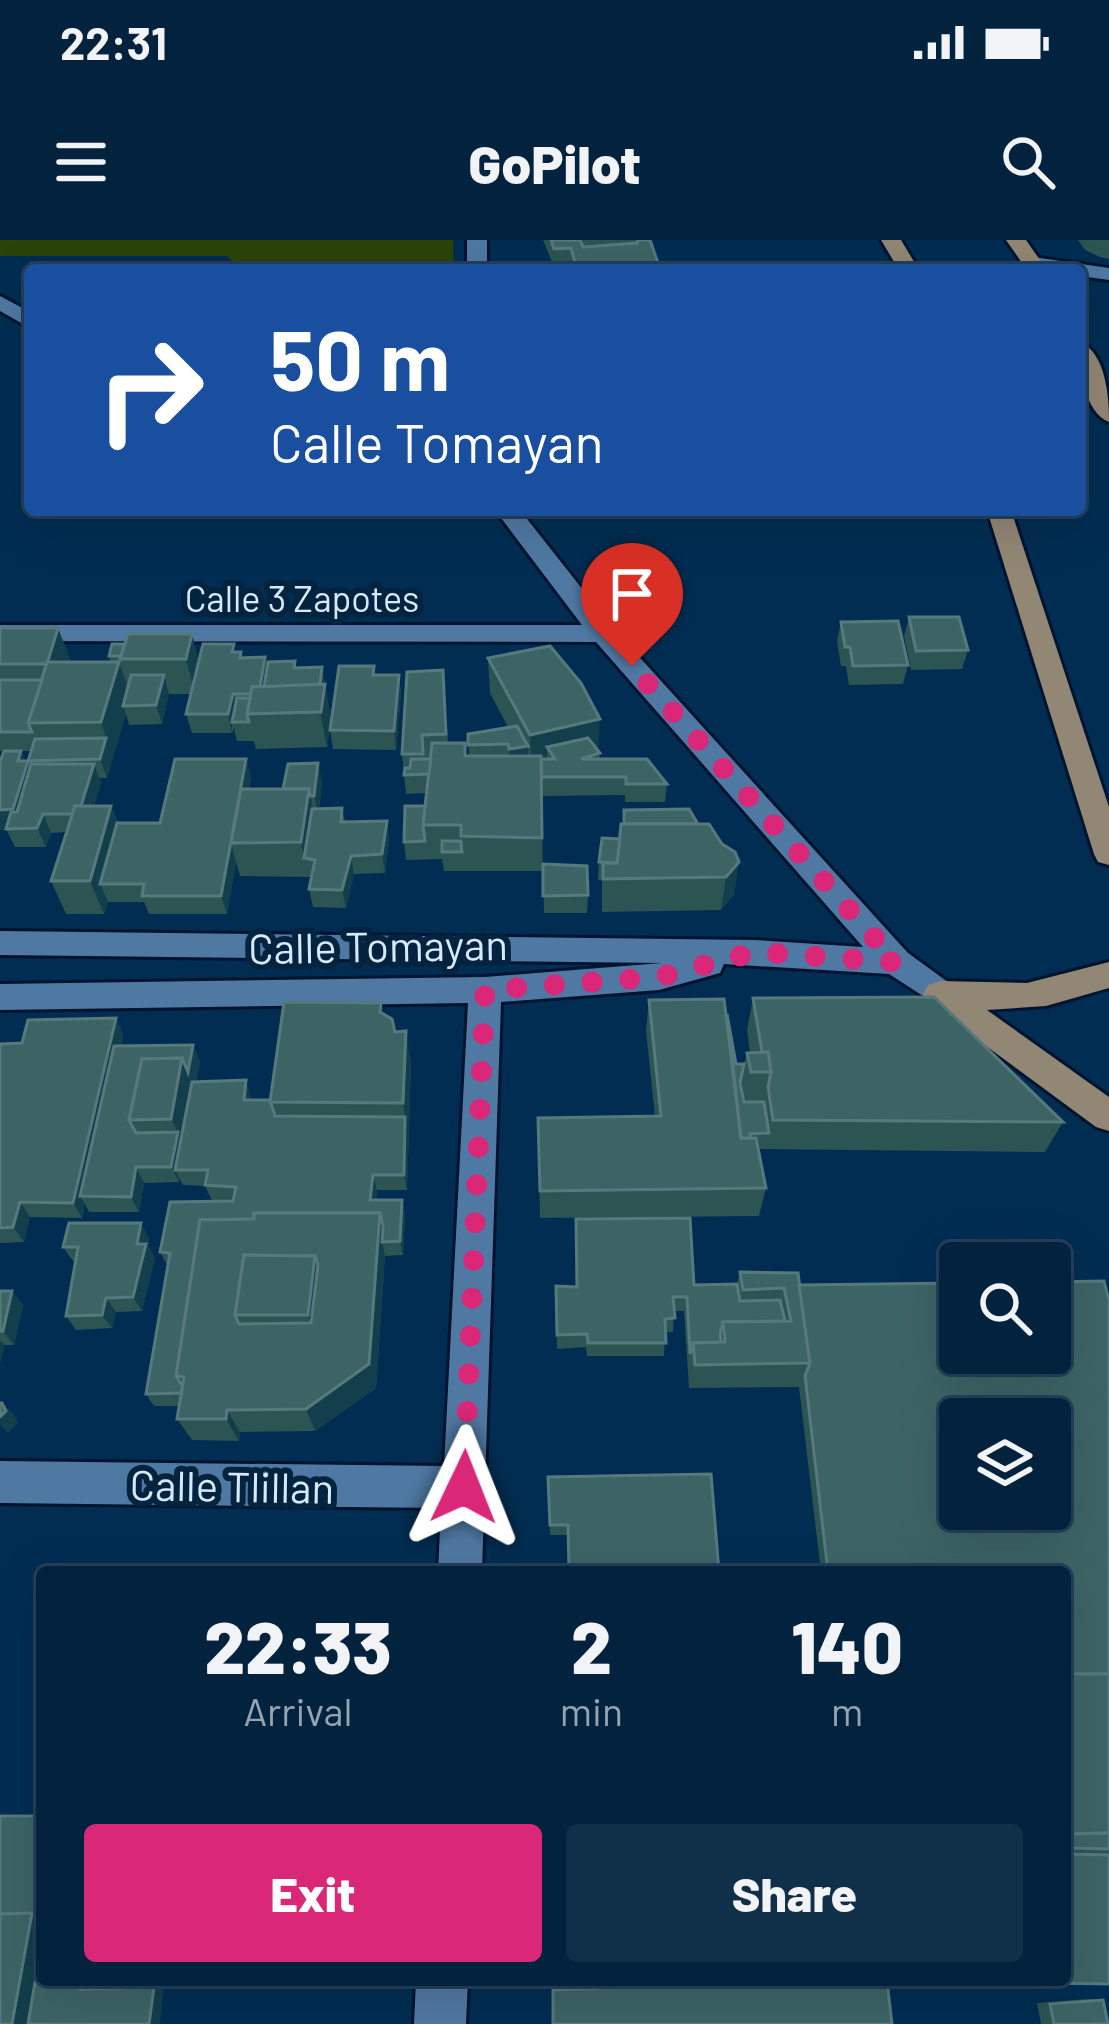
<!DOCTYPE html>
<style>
:root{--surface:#02223e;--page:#102f49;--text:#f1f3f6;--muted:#96a4b0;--line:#233f58;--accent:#db2777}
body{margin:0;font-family:Barlow,sans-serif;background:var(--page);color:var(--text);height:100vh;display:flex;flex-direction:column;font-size:45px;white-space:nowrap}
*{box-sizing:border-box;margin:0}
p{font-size:39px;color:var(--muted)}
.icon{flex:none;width:66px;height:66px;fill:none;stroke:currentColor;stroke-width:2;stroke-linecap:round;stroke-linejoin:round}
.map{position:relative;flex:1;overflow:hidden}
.panel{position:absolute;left:36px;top:1326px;width:1035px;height:420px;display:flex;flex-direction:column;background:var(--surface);border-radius:12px;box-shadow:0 12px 48px #0002,0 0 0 3px var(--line)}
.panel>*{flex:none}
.top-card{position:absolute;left:24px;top:24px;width:1062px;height:252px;border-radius:12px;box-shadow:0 12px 48px #0002,0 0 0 3px var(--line);background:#1a4fa0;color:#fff;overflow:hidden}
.fabs{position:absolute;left:939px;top:1002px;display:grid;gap:24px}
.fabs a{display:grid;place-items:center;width:132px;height:132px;border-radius:12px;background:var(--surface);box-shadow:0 12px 48px #0002,0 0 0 3px var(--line);font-size:60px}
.pin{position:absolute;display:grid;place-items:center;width:102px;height:102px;color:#fff;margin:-123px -51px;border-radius:50% 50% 50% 0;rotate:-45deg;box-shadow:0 0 12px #0007}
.pin .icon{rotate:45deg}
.me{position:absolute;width:132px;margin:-66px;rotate:2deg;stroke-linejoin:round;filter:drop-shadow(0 0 9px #0008)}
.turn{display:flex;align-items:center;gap:42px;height:252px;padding:0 48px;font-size:54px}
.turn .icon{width:156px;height:156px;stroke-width:2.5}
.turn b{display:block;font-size:84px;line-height:102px}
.eta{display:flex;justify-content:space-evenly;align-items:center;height:204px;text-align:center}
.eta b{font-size:72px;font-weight:800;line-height:84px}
.action{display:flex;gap:24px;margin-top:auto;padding:24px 48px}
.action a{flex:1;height:138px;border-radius:12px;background:var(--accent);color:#fff;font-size:48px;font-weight:800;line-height:138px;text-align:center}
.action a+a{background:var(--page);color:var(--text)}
.status{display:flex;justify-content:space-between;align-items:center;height:84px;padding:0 60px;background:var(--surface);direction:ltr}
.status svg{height:33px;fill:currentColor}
header{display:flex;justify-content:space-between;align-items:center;height:156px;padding:0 48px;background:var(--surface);font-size:54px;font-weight:800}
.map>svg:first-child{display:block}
</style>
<div class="status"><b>22:31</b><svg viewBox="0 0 49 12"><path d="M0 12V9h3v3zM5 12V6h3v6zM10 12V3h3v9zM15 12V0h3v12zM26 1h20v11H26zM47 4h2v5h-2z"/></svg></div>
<header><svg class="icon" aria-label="menu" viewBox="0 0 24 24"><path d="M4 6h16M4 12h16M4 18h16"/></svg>GoPilot<svg class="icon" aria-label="search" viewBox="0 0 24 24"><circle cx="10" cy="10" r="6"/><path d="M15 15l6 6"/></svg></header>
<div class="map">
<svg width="1109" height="1784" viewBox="0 0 1109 1784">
<rect width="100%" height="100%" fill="#022d52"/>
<path fill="#2b4308" d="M 0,0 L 453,0 L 454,30 L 240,30 L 227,16 L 0,16 Z"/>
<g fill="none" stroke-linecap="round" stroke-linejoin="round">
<defs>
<g id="minor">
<rect x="467" y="0" width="20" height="30"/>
<path d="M 1033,17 L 1109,28 L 1109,40 L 1080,36 L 1080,30 L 1026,27 L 1026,19 Z"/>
<path d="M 0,56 L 30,72 L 30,88 L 0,71 Z"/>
<path d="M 495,270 L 520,270 L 613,388 L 908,713 L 952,745 L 957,754 L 952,763 L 940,767 L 889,734 L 724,724 L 720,733 L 659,750 L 501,762 L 482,1332 L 438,1332 L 441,1268 L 0,1263 L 0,1221 L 444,1226 L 468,763 L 0,770 L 0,744 L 485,737 L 662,723 L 0,715 L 0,691 L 755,700 L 863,707 L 596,402 L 0,401 L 0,385 L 582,385 Z"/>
<path d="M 416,1740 L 468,1740 L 466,1784 L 414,1784 Z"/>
</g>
<g id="major">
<path d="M 881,0 L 901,0 L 919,30 L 899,30 Z"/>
<path d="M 1006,0 L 1026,0 L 1047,30 L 1027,30 Z"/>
<path d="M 1080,102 C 1106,113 1109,157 1109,182 C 1083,172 1080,127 1080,102 Z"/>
<path d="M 987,270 L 1011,270 L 1109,567 L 1109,625 L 1098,622 L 1094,614 Z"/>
<path d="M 1109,722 L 1109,748 L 1046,766 L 987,770 L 1109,857 L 1109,891 L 1096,887 L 928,763 L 923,754 L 928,745 L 940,741 L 1027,743 Z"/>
</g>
</defs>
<use href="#minor" stroke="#00142f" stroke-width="6"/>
<use href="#major" stroke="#00142f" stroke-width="6"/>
<use href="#minor" fill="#4f78a2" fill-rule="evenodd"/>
<use href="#major" fill="#928674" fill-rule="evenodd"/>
</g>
<g fill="#2b5453" fill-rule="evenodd">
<path d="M 543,0 L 650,0 L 659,30 L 572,30 L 571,26 L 554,27 Z"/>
<path d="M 1078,0 L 1109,0 L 1109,19 L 1100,17 L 1085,10 Z"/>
<path d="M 909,377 L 968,410 L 962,429 L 911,430 L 904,396 Z"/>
<path d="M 841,382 L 908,425 L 903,444 L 849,445 L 846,426 L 841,426 L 837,401 Z"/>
<path d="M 0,388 L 58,388 L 71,422 L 111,422 L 109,416 L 112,404 L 199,421 L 241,412 L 243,418 L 265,417 L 267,427 L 295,421 L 296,428 L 322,427 L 331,479 L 327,507 L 256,509 L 254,501 L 237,501 L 234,488 L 232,493 L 192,493 L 186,474 L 191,454 L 169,454 L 162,484 L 129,485 L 126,474 L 107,538 L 99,538 L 101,543 L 94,566 L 111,566 L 118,583 L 160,583 L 246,519 L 251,538 L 249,549 L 283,549 L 322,542 L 319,569 L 342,568 L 345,582 L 387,581 L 389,600 L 385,633 L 354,634 L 346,668 L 313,667 L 309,649 L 312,637 L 240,636 L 236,622 L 227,674 L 149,674 L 144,662 L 108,662 L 104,674 L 66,674 L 51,641 L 66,592 L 51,593 L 46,607 L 15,607 L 6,589 L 0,590 L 0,522 L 4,511 L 0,511 ZM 15,511 L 31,511 L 28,521 L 26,521 Z"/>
<path d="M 488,418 L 599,511 L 600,519 L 667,544 L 665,562 L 625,562 L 625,555 L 542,556 L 541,527 L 543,631 L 444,631 L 442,619 L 406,620 L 404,602 L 425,566 L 427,553 L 406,554 L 402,514 L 443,430 L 448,503 L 469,516 L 468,494 L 508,487 L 490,453 Z"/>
<path d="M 374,426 L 375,435 L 399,435 L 401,454 L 396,510 L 333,509 L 330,490 Z"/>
<path d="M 698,584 L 709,584 L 734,655 L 721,670 L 602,672 L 602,640 L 598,640 L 599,622 L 620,599 Z"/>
<path d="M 543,624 L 588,655 L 587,673 L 544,673 Z"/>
<path d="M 753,758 L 1063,882 L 1045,912 L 758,909 L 766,948 L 759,976 L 540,978 L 538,878 L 655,876 L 646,791 L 649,760 L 726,775 L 736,824 L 744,824 L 747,813 L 750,813 L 747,790 Z"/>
<path d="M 381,763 L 382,773 L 411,822 L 407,950 L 377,950 L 376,960 L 402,960 L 405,975 L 403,1015 L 385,1016 L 376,1148 L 315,1191 L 240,1192 L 239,1201 L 192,1200 L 177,1179 L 179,1166 L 154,1166 L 146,1154 L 167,1025 L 160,1012 L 222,961 L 212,960 L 205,946 L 183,945 L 179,938 L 179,942 L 144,943 L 139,972 L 89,972 L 85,964 L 82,978 L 30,977 L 24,1002 L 0,1003 L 0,804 L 22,803 L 116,778 L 123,795 L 121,806 L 193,805 L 200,822 L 196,842 L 251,857 L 251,860 L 270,860 Z"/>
<path d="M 149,998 L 148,1006 L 155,1018 L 142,1071 L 116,1072 L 112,1088 L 76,1090 L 66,1076 L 76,1021 L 73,1021 L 63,1007 Z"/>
<path d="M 740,1032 L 799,1045 L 1109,1061 L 1109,1744 L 975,1740 L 1065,1740 L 1065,1332 L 821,1332 L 799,1147 L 689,1148 L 684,1071 L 674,1071 L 673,1092 L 665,1092 L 664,1116 L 587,1116 L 586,1107 L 557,1109 L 556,1046 L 737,1044 Z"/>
<path d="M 0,1051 L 23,1065 L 14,1105 L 5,1105 L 0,1122 Z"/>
<path d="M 548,1237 L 719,1332 L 567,1295 L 550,1295 Z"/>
<path d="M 1088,1759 L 1103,1760 L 1108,1784 L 1041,1784 L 1037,1763 Z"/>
</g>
<g fill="#133e4b">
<path d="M 58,388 L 71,423 L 47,424 Z"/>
<path d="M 192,394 L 201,429 L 195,454 L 186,419 Z"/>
<path d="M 265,417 L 269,436 L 264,463 L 258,454 Z"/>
<path d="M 119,422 L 131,457 L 123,466 L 126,474 L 107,538 L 100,519 L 106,498 L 101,482 Z"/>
<path d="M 322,427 L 331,479 L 327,507 L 318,461 Z"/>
<path d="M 164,435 L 169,454 L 162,484 L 156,465 Z"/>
<path d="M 399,435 L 401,454 L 396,510 L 394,491 Z"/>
<path d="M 233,454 L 237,472 L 232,482 L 232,493 L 228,474 Z"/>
<path d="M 600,479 L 598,514 L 547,507 L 547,526 L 531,529 L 530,495 Z"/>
<path d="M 528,506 L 529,525 L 510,528 L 509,509 Z"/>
<path d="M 21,511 L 36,540 L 22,587 L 0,590 L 0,570 Z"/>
<path d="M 246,519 L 251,538 L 239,603 L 231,603 Z"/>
<path d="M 318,523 L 322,542 L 318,575 L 314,556 Z"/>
<path d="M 94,524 L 101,543 L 86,592 L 79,573 Z"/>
<path d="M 309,549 L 316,584 L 304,618 L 301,602 Z"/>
<path d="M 111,566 L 124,600 L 100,644 L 108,662 L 104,674 L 90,641 Z"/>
<path d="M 43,574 L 51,593 L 46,607 L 37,588 Z"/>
<path d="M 387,581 L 389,600 L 385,633 L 382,614 Z"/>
<path d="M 231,603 L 236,622 L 227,674 L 221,656 Z"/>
<path d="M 351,616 L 354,634 L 346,668 L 342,650 Z"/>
<path d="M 739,622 L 734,655 L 721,670 L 726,637 Z"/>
<path d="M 116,778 L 123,795 L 87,957 L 80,956 L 85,964 L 82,978 L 73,963 Z"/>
<path d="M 406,791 L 411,822 L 407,950 L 404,935 L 405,877 L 403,863 Z"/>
<path d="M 193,805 L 200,822 L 181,930 L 175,930 L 179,938 L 179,942 L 171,927 L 178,892 L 171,879 L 182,818 Z"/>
<path d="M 246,840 L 251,857 L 249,876 L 244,860 Z"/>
<path d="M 136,927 L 144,943 L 139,972 L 131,957 Z"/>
<path d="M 373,935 L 377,950 L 374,976 L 370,960 Z"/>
<path d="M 402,960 L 405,975 L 403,1015 L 400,1001 Z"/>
<path d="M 20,962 L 30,977 L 24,1002 L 13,987 Z"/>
<path d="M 380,973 L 386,1000 L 382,1002 L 385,1016 L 376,1148 L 315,1191 L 306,1169 Z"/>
<path d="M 141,983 L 149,998 L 148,1006 L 155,1018 L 142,1071 L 133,1057 Z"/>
<path d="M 315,1016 L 326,1051 L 320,1108 L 308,1075 Z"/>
<path d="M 12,1051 L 23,1065 L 14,1105 L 3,1091 Z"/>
<path d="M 106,1058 L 116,1072 L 112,1088 L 102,1075 Z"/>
<path d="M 0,1100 L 5,1105 L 0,1122 Z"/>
<path d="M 2,1163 L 14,1175 L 18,1183 L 8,1193 L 0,1185 Z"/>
<path d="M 227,1170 L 240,1192 L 239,1201 L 226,1179 Z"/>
<path d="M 32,1673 L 42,1675 L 42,1740 L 46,1740 L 38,1784 L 12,1784 Z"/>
<path d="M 145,1740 L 165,1740 L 164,1746 L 144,1747 Z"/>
<path d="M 164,1746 L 160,1784 L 149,1784 L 154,1747 Z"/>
</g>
<g fill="#3d6465" stroke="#56797d" stroke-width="3" fill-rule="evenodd">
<path d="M 551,0 L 580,0 L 583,7 L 637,3 L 638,0 L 650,0 L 659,26 L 577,30 L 571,8 L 554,9 Z"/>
<path d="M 909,377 L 959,377 L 968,410 L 916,411 Z"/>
<path d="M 898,381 L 908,425 L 853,426 L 850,407 L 845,407 L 841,382 Z"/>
<path d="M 0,388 L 58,388 L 47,424 L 0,424 Z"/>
<path d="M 128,394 L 192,394 L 186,419 L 120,419 Z"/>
<path d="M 112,404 L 124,404 L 121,416 L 109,416 Z"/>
<path d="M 203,404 L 234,404 L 232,412 L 241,412 L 240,418 L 265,417 L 260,447 L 252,447 L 251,454 L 233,454 L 228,474 L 186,474 Z"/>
<path d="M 550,406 L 581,443 L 600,479 L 530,495 L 488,418 Z"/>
<path d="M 295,421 L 294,428 L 322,427 L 320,445 L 264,447 L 268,422 Z"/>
<path d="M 47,422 L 119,422 L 101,482 L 28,483 Z"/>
<path d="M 339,426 L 374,426 L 373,435 L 399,435 L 394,491 L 330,490 Z"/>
<path d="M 443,430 L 446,494 L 422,495 L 423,514 L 402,514 L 407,432 Z"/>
<path d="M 131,435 L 164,435 L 156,465 L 123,466 Z"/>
<path d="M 0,440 L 42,440 L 28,483 L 32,492 L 0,492 Z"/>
<path d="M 325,444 L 321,472 L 247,474 L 252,447 Z"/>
<path d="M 237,458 L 250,458 L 247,474 L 249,482 L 232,482 Z"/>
<path d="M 517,486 L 528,506 L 509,509 L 508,504 L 468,505 L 468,494 Z"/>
<path d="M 106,498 L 100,519 L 28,521 L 13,569 L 0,570 L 0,522 L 4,511 L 21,511 L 18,521 L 28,521 L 35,499 Z"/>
<path d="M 588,498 L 600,513 L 581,519 L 647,519 L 667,544 L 626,544 L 626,537 L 542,537 L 541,519 L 555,519 L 547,507 Z"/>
<path d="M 432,503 L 465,503 L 465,516 L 541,516 L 542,598 L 461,596 L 461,585 L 423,585 Z"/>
<path d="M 175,519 L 246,519 L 221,656 L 142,656 L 144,644 L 100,644 L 117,583 L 160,583 Z"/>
<path d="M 411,519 L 431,519 L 429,534 L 404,535 L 405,528 L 410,528 Z"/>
<path d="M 318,523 L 314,556 L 310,556 L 309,549 L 283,549 L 288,524 Z"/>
<path d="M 31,524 L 94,524 L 81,566 L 75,566 L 72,574 L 43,574 L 37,588 L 6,589 L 11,572 L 17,572 Z"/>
<path d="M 241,549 L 309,549 L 301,602 L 231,603 Z"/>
<path d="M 75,566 L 111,566 L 90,641 L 51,641 Z"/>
<path d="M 405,566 L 425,566 L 423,585 L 425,601 L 404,602 Z"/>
<path d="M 342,568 L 341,582 L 387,581 L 382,614 L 351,616 L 342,650 L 309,649 L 315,620 L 304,618 L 312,569 Z"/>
<path d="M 689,569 L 698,584 L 624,584 L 624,570 Z"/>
<path d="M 621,584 L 709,584 L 722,604 L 735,612 L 739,622 L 726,637 L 603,639 L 603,623 L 617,623 Z"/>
<path d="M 602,598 L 620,599 L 617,623 L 599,622 Z"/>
<path d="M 442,601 L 461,601 L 462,612 L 442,612 Z"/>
<path d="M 543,624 L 587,626 L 588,655 L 543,656 Z"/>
<path d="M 934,757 L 1063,882 L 773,880 L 768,847 L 771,832 L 768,812 L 762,812 L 753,758 Z"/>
<path d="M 724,759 L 741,898 L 756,898 L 766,948 L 540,951 L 538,878 L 661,876 L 649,760 Z"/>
<path d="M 284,762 L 381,763 L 380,772 L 392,779 L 395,792 L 406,791 L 403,863 L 270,862 Z"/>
<path d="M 727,774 L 736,824 L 744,824 L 740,843 L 744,862 L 764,862 L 769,893 L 750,894 L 751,898 L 741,898 Z"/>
<path d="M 116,778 L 73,963 L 20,962 L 13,987 L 0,988 L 0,804 L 22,803 L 28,780 Z"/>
<path d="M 193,805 L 188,832 L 182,818 L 142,819 L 129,880 L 136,893 L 178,892 L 171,927 L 136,927 L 131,957 L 80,956 L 114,806 Z"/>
<path d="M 768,812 L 771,832 L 751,832 L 747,813 Z"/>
<path d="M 182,818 L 171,879 L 129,880 L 142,819 Z"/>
<path d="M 246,840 L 244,860 L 270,860 L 275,876 L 405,877 L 404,935 L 373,935 L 370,960 L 402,960 L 400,1001 L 382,1002 L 383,986 L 380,973 L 254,973 L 254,979 L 200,980 L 176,1136 L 183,1147 L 182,1153 L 146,1154 L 170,1013 L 160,1012 L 170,962 L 233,961 L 236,947 L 205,945 L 208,930 L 175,930 L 192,842 Z"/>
<path d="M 254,973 L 380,973 L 369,1124 L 306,1169 L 227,1170 L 226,1179 L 177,1179 L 184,1137 L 176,1136 L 200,980 L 254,979 ZM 244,1015 L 315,1016 L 318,1025 L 311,1083 L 239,1084 L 235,1075 Z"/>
<path d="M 690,978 L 694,1045 L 737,1044 L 740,1061 L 780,1060 L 785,1081 L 723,1082 L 720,1094 L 721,1102 L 693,1103 L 690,1114 L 687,1057 L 673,1057 L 675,1078 L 665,1079 L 666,1103 L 588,1103 L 587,1094 L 557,1095 L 556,1046 L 577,1047 L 576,979 Z"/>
<path d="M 69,983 L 141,983 L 137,1004 L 146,1004 L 133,1057 L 106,1058 L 102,1075 L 66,1076 L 78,1007 L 63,1007 Z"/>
<path d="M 244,1015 L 315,1016 L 308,1075 L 235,1075 Z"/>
<path d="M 740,1032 L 798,1033 L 810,1123 L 695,1125 L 693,1103 L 725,1102 L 723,1082 L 791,1081 L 784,1048 L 743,1050 Z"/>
<path d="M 1104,1041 L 1109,1061 L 1109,1434 L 1065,1434 L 1065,1332 L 828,1332 L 805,1136 L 810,1123 L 799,1045 L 960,1043 L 960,1113 L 1050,1113 L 1050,1042 ZM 960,1179 L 1050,1179 L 1050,1269 L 960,1269 Z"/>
<path d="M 0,1051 L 12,1051 L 3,1091 L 0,1091 Z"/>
<path d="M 0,1163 L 2,1163 L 6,1171 L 0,1177 Z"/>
<path d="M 711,1234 L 719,1332 L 569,1332 L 568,1285 L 550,1285 L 548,1237 Z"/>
<path d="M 1065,1434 L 1109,1434 L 1109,1593 L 1065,1594 Z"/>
<path d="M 0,1576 L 42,1576 L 42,1675 L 0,1674 Z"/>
<path d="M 1109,1593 L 1109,1609 L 1069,1608 L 1067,1594 Z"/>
<path d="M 1065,1614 L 1109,1615 L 1109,1744 L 986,1742 L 986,1740 L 1065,1740 Z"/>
<path d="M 32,1673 L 12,1784 L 0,1784 L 0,1674 Z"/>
<path d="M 42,1683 L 42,1719 L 36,1719 Z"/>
<path d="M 52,1740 L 81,1740 L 80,1749 L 154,1747 L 149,1784 L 28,1784 L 35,1742 Z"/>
<path d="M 81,1740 L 145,1740 L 144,1747 L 80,1749 Z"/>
<path d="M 627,1740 L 887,1741 L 892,1784 L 553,1784 L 553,1750 L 627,1747 Z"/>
<rect x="888" y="1740" width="60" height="1"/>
<path d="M 1103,1760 L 1108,1784 L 1054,1784 L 1050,1764 Z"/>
</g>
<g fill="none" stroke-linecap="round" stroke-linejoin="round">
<path stroke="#db2777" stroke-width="21" stroke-dasharray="0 37.8" d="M 464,1247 L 485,750 L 659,737 L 755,712 L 896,722 L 632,426"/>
</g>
<g text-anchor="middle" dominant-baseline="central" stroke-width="12" stroke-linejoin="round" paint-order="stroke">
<g font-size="36" fill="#d7e9fc" stroke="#04233f">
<text x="302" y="357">Calle 3 Zapotes</text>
</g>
<g font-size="42" fill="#d7e9fc" stroke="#04233f">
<text transform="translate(378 705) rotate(-1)">Calle Tomayan</text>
<text transform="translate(232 1245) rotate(1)">Calle Tlillan</text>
</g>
</g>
</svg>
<div class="fabs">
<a><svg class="icon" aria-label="search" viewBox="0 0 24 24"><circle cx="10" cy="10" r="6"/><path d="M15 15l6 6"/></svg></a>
<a><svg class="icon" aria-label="layers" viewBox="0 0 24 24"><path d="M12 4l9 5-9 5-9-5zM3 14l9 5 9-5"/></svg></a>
</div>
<div class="pin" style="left:632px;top:426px;background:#d93025"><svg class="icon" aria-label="arrive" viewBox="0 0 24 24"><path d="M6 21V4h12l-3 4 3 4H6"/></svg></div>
<svg class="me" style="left:464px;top:1247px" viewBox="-20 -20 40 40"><path d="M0-17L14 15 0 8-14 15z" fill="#db2777" stroke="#fff" stroke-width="4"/></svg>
<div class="top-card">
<div class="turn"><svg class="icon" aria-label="right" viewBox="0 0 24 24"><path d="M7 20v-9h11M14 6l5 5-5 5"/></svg><div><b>50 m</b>Calle Tomayan</div></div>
</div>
<section class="panel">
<div class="eta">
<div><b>22:33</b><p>Arrival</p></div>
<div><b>2</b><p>min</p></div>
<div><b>140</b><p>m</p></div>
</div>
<div class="action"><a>Exit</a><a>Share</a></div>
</section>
</div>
